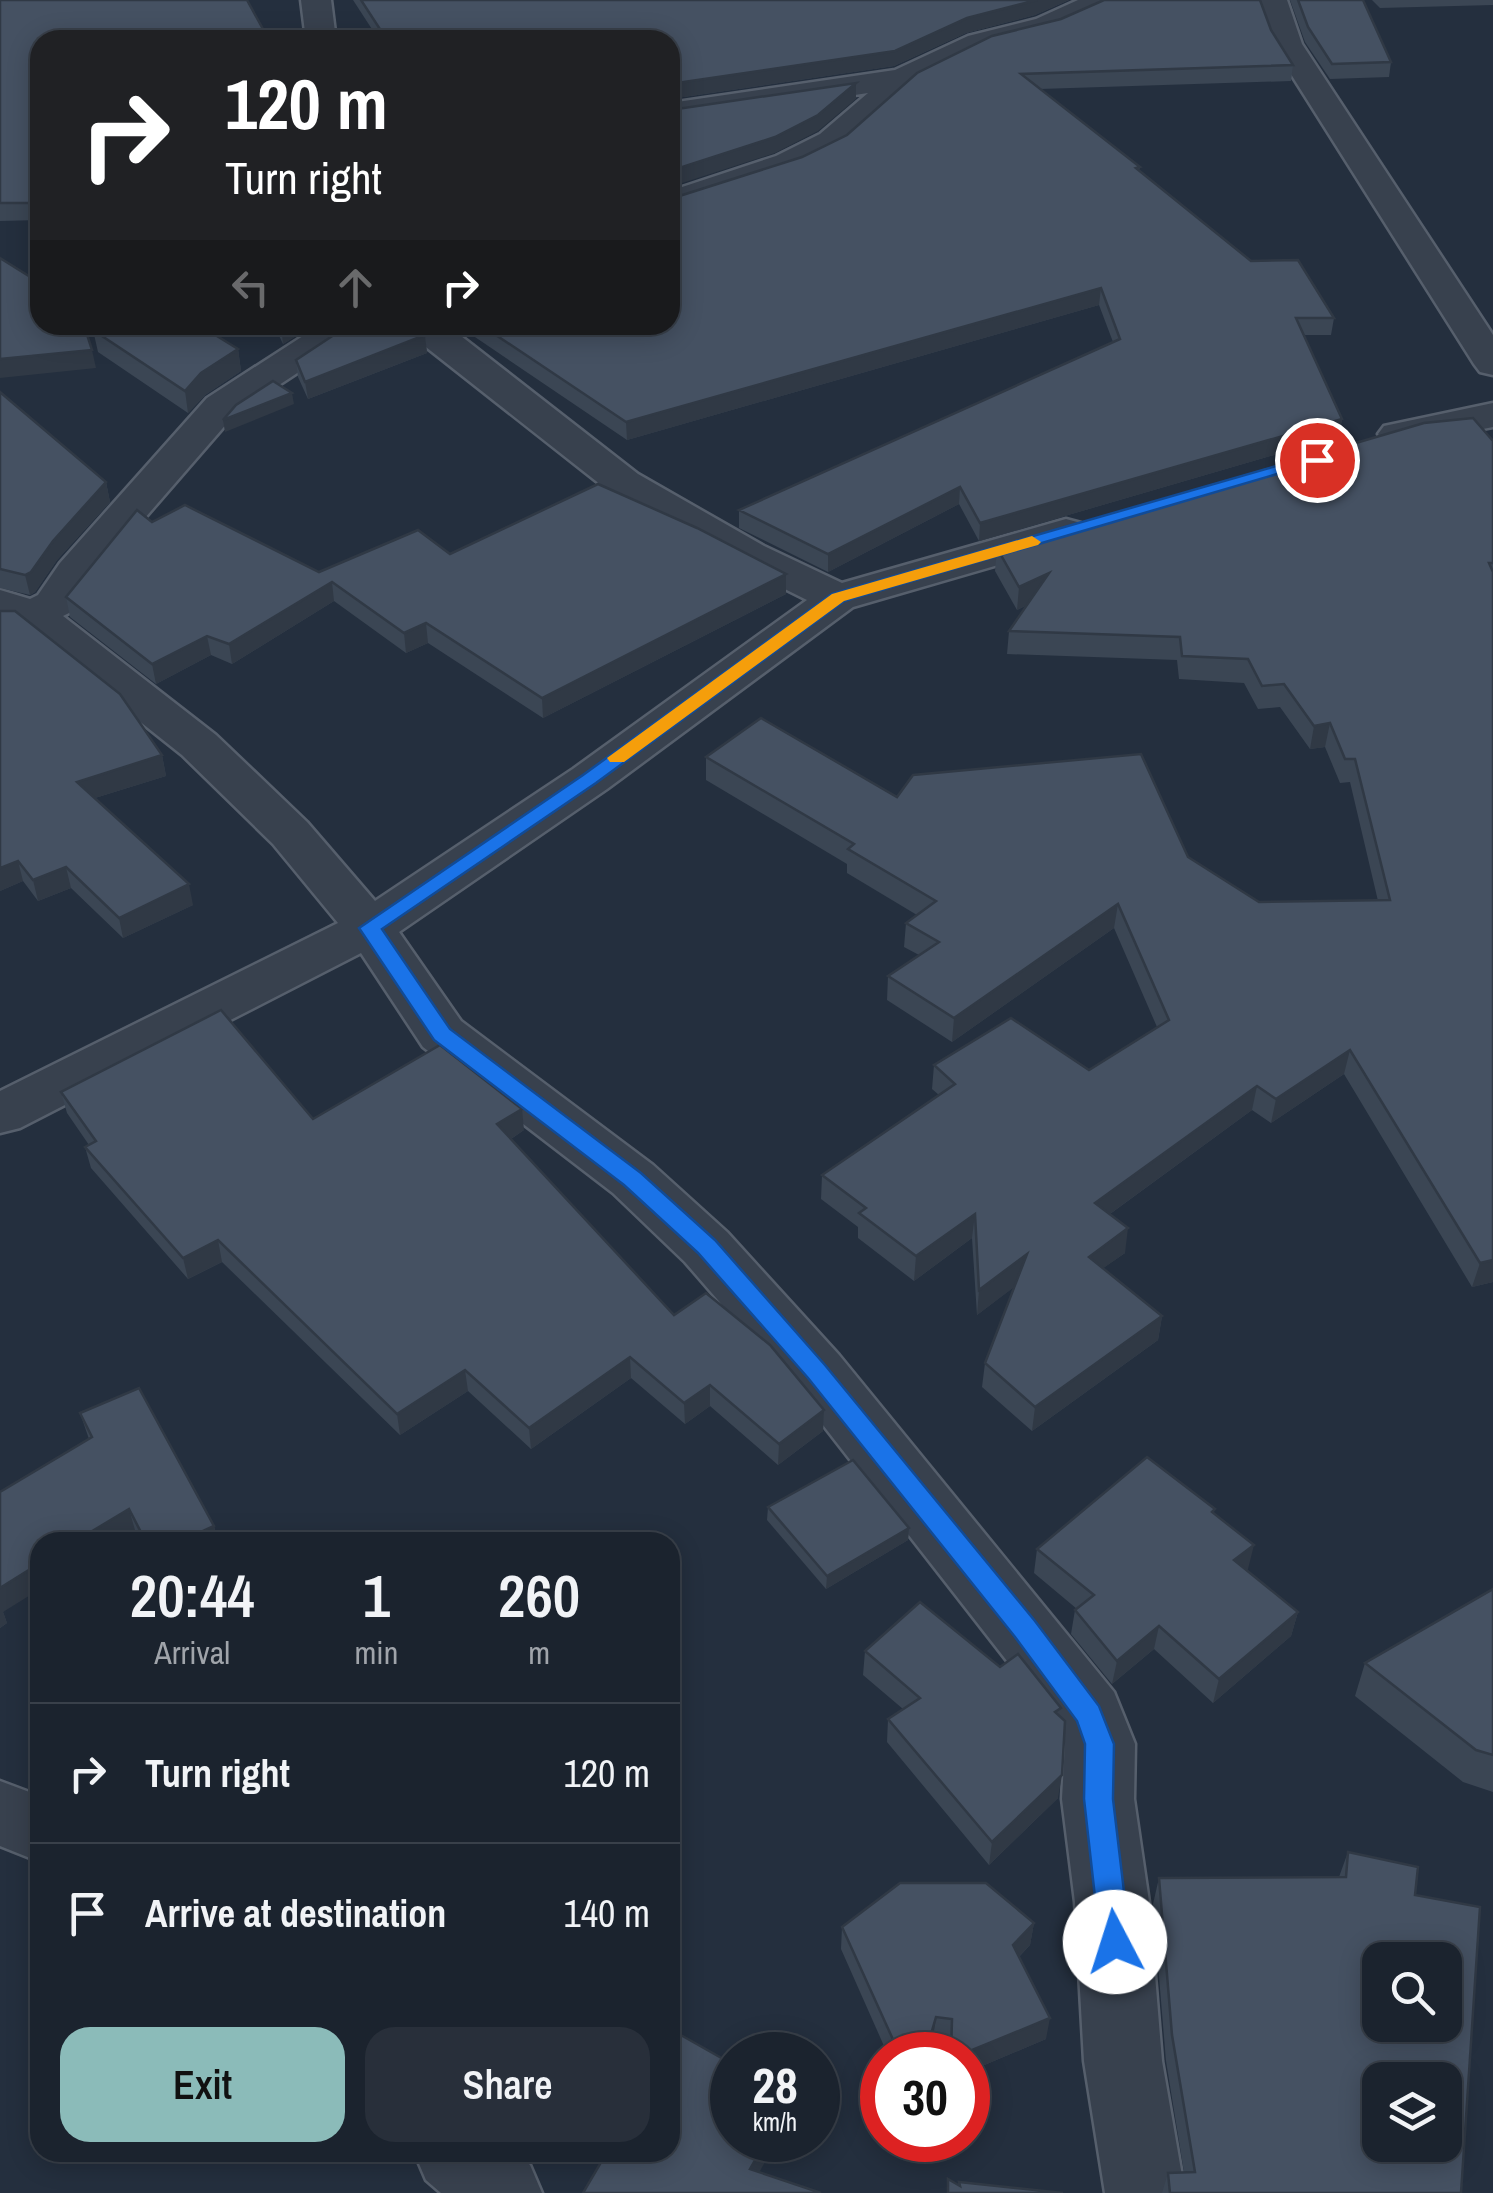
<!DOCTYPE html>
<style>
:root{--surface:#1b232e;--page:#282f3a;--text:#f1f3f6;--muted:#a0a4aa;--line:#39404a;--accent:#8bbbb9}
body{margin:0;font-family:"Archivo Narrow",sans-serif;background:var(--page);color:var(--text);height:100vh;display:flex;flex-direction:column;font-size:38px;white-space:nowrap}
*{box-sizing:border-box;margin:0}
p{font-size:32px;color:var(--muted)}
.icon{flex:none;width:55px;height:55px;fill:none;stroke:currentColor;stroke-width:2;stroke-linecap:round;stroke-linejoin:round}
.map{position:relative;flex:1;overflow:hidden}
.details{position:absolute;left:30px;top:1532px;width:650px;height:630px;display:flex;flex-direction:column;background:var(--surface);border-radius:30px;box-shadow:0 5px 25px #0003,0 0 0 2px var(--line)}
.details>*{flex:none}
.guide{position:absolute;left:30px;top:30px;width:650px;height:305px;border-radius:30px;box-shadow:0 5px 25px #0003,0 0 0 2px var(--line);background:#202124;color:#fff;overflow:hidden}
.controls{position:absolute;left:1362px;top:1942px;display:grid;gap:20px}
.controls a{display:grid;place-items:center;width:100px;height:100px;border-radius:20px;background:var(--surface);box-shadow:0 5px 25px #0003,0 0 0 2px var(--line);font-size:50px}
.speed{position:absolute;left:710px;top:2032px;display:flex;gap:20px;font-size:50px;font-weight:700;text-align:center}
.speed>*{display:grid;place-content:center;width:130px;height:130px;border-radius:50%;background:var(--surface);box-shadow:0 5px 25px #0003,0 0 0 2px var(--line);line-height:1}
.speed small{font-size:25px;font-weight:400}
.speed .limit{border:15px solid #d22;background:#fff;color:#111}
.pin{position:absolute;display:grid;place-items:center;width:85px;height:85px;color:#fff;margin:-42px;border:5px solid #fff;border-radius:50%;box-shadow:0 2px 10px #0007}
.me{position:absolute;width:110px;margin:-55px;rotate:355deg;stroke-linejoin:round;filter:drop-shadow(0 0 8px #0008)}
.turn{display:flex;align-items:center;gap:35px;height:210px;padding:0 30px;font-size:45px}
.turn .icon{width:130px;height:130px;stroke-width:2.5}
.turn b{display:block;font-size:70px;line-height:85px}
.lanes{display:flex;align-items:center;height:95px;padding:0 30px;background:#0003;justify-content:center;gap:50px;direction:ltr}
.lanes .off{opacity:.35}
.eta{display:flex;justify-content:space-evenly;align-items:center;height:170px;text-align:center}
.eta b{font-size:60px;font-weight:600;line-height:70px}
.button{display:flex;gap:20px;margin-top:auto;padding:20px 30px}
.button a{flex:1;height:115px;border-radius:30px;background:var(--accent);color:#111;font-size:40px;font-weight:600;line-height:115px;text-align:center}
.button a+a{background:var(--page);color:var(--text)}
ul{padding:0;list-style:none}
li{display:flex;align-items:center;gap:30px;height:140px;padding:0 30px;border-top:2px solid var(--line)}
li div{flex:1}
li b{display:block;font-size:38px}
li em{font-style:normal}
.map>svg:first-child{display:block}
</style>
<div class="map">
<svg width="1493" height="2193" viewBox="0 0 1493 2193">
<rect width="100%" height="100%" fill="#242f3e"/>
<g fill="none" stroke-linecap="round" stroke-linejoin="round">
<defs>
<g id="minor">
<path d="M 301,0 L 331,0 L 336,40 L 306,40 Z"/>
<path d="M 1078,0 L 1118,0 L 1113,6 L 1058,31 L 990,48 L 914,85 L 844,148 L 800,170 L 670,212 L 670,191 L 776,156 L 820,134 L 868,93 L 670,123 L 670,103 L 895,70 L 968,36 L 1036,19 Z"/>
<path d="M 1257,0 L 1287,0 L 1302,44 L 1493,335 L 1493,375 L 1480,372 L 1474,364 L 1272,44 Z"/>
<path d="M 320,325 L 364,325 L 358,333 L 235,414 L 92,579 L 69,613 L 63,616 L 216,735 L 307,822 L 375,901 L 573,769 L 807,600 L 734,564 L 610,492 L 398,325 L 445,325 L 452,329 L 638,474 L 764,546 L 842,583 L 1066,519 L 1081,523 L 1087,532 L 1081,541 L 853,607 L 607,789 L 399,932 L 461,1021 L 653,1165 L 727,1232 L 839,1355 L 1114,1692 L 1135,1744 L 1134,1799 L 1149,1902 L 1162,2061 L 1185,2193 L 1105,2193 L 1084,2061 L 1075,1902 L 1062,1799 L 1065,1744 L 1060,1729 L 795,1389 L 685,1262 L 613,1193 L 423,1047 L 361,953 L 20,1128 L 0,1133 L 0,1091 L 338,923 L 273,844 L 182,755 L 21,627 L 0,627 L 0,590 L 30,599 L 38,595 L 60,563 L 207,398 Z"/>
<path d="M 1493,403 L 1493,427 L 1398,446 L 1384,442 L 1378,434 L 1384,426 Z"/>
<path d="M 0,1781 L 40,1796 L 40,1862 L 0,1846 Z"/>
<path d="M 414,2152 L 516,2152 L 530,2165 L 542,2193 L 441,2193 L 426,2180 Z"/>
</g>
</defs>
<use href="#minor" stroke="#565f6c" stroke-width="5"/>
<use href="#minor" fill="#38414e" fill-rule="evenodd"/>
</g>
<g fill="#3b4654">
<path d="M 0,0 L 40,40 L 40,220 L 0,221 Z"/>
<path d="M 353,0 L 1069,0 L 1035,15 L 966,33 L 894,66 L 670,99 L 670,40 L 379,40 Z"/>
<path d="M 1290,0 L 1363,0 L 1391,62 L 1389,77 L 1330,79 L 1305,42 Z"/>
<path d="M 1372,0 L 1493,0 L 1493,5 L 1380,8 Z"/>
<path d="M 1271,30 L 1293,65 L 1291,81 L 1040,89 L 1140,167 L 1139,170 L 1251,261 L 1334,318 L 1331,335 L 1304,335 L 1342,419 L 1339,436 L 979,541 L 959,504 L 828,572 L 739,528 L 739,510 L 1113,342 L 1099,305 L 627,440 L 472,335 L 468,337 L 451,325 L 670,325 L 671,199 L 802,157 L 847,135 L 917,73 Z"/>
<path d="M 274,325 L 314,325 L 283,344 Z"/>
<path d="M 93,330 L 238,349 L 241,371 L 205,395 L 188,413 L 98,352 Z"/>
<path d="M 425,335 L 427,353 L 308,399 L 298,377 L 296,360 Z"/>
<path d="M 0,392 L 106,482 L 110,502 L 57,560 L 35,592 L 30,595 L 0,588 Z"/>
<path d="M 1493,441 L 1493,1282 L 1472,1287 L 1344,1074 L 1271,1123 L 1252,1110 L 1110,1214 L 1125,1253 L 1103,1268 L 1162,1316 L 1158,1340 L 1032,1431 L 982,1387 L 985,1363 L 1015,1286 L 977,1315 L 972,1238 L 914,1281 L 858,1238 L 858,1227 L 821,1199 L 822,1175 L 939,1095 L 932,1089 L 934,1065 L 1089,1070 L 1157,1027 L 1114,928 L 952,1042 L 887,1000 L 888,976 L 919,955 L 904,947 L 906,923 L 917,915 L 847,873 L 847,864 L 706,780 L 706,757 L 1188,857 L 1259,902 L 1378,901 L 1350,782 L 1340,783 L 1325,747 L 1310,749 L 1280,707 L 1258,709 L 1244,683 L 1179,679 L 1177,660 L 1007,654 L 1009,631 L 1027,605 L 1017,610 L 995,571 L 997,548 Z"/>
<path d="M 152,522 L 319,572 L 450,554 L 786,574 L 786,594 L 543,718 L 428,643 L 406,653 L 334,601 L 232,664 L 211,655 L 156,684 L 70,617 L 66,597 Z"/>
<path d="M 0,611 L 162,755 L 166,776 L 95,798 L 193,905 L 123,938 L 71,888 L 38,901 L 23,881 L 0,891 Z"/>
<path d="M 61,1092 L 313,1119 L 524,1130 L 511,1139 L 674,1315 L 824,1410 L 823,1431 L 778,1465 L 710,1406 L 685,1424 L 631,1378 L 531,1449 L 468,1391 L 400,1435 L 222,1262 L 188,1279 L 91,1168 L 85,1147 L 89,1145 L 67,1113 Z"/>
<path d="M 80,1413 L 214,1526 L 218,1542 L 141,1542 L 135,1530 L 115,1542 L 40,1542 L 3,1612 L 7,1623 L 0,1628 L 0,1492 L 89,1439 Z"/>
<path d="M 768,1507 L 909,1528 L 908,1540 L 826,1589 L 767,1520 Z"/>
<path d="M 1214,1513 L 1248,1569 L 1246,1570 L 1298,1612 L 1291,1636 L 1213,1703 L 1154,1649 L 1112,1684 L 1071,1634 L 1075,1610 L 1077,1609 L 1034,1573 L 1037,1549 Z"/>
<path d="M 1493,1589 L 1493,1792 L 1463,1782 L 1355,1696 L 1365,1663 Z"/>
<path d="M 865,1651 L 1059,1716 L 1058,1798 L 989,1865 L 887,1742 L 888,1719 L 903,1709 L 863,1675 Z"/>
<path d="M 1348,1852 L 1415,1895 L 1461,2193 L 1184,2172 L 1166,2061 L 1153,1904 L 1159,1878 L 1339,1877 Z"/>
<path d="M 1034,1923 L 1030,1945 L 1019,1957 L 1046,2039 L 968,2072 L 968,2055 L 949,2055 L 950,2041 L 933,2038 L 928,2055 L 888,2055 L 841,1949 L 842,1927 Z"/>
<path d="M 1168,2173 L 1170,2193 L 1162,2193 Z"/>
</g>
<g fill="#303945">
<path d="M 1037,0 L 1069,0 L 1035,15 L 966,33 L 894,66 L 670,99 L 670,84 L 967,18 Z"/>
<path d="M 856,83 L 856,99 L 818,131 L 775,153 L 670,187 L 670,171 Z"/>
<path d="M 1101,288 L 1099,305 L 627,440 L 626,422 Z"/>
<path d="M 284,325 L 314,325 L 283,344 L 281,327 Z"/>
<path d="M 467,325 L 471,325 L 472,335 L 468,337 Z"/>
<path d="M 425,335 L 427,353 L 308,399 L 305,382 Z"/>
<path d="M 238,349 L 241,371 L 205,395 L 188,413 L 185,391 L 201,373 Z"/>
<path d="M 92,350 L 96,368 L 0,378 L 0,359 Z"/>
<path d="M 292,393 L 294,404 L 225,432 L 223,420 Z"/>
<path d="M 1342,419 L 1339,436 L 979,541 L 980,523 Z"/>
<path d="M 106,482 L 110,502 L 57,560 L 35,592 L 30,595 L 25,575 L 53,541 Z"/>
<path d="M 960,487 L 959,504 L 828,572 L 828,554 Z"/>
<path d="M 1049,573 L 1047,595 L 1017,610 L 1019,587 Z"/>
<path d="M 786,574 L 786,594 L 543,718 L 542,698 Z"/>
<path d="M 332,582 L 334,601 L 232,664 L 229,644 Z"/>
<path d="M 426,623 L 428,643 L 406,653 L 404,633 Z"/>
<path d="M 207,636 L 211,655 L 156,684 L 152,664 Z"/>
<path d="M 1330,723 L 1325,747 L 1310,749 L 1314,726 Z"/>
<path d="M 162,755 L 166,776 L 82,802 L 77,782 Z"/>
<path d="M 18,861 L 23,881 L 0,891 L 0,868 Z"/>
<path d="M 66,867 L 71,888 L 38,901 L 33,880 Z"/>
<path d="M 189,884 L 193,905 L 123,938 L 119,918 Z"/>
<path d="M 1118,904 L 1114,928 L 952,1042 L 954,1018 Z"/>
<path d="M 1350,1050 L 1344,1074 L 1271,1123 L 1276,1099 Z"/>
<path d="M 1257,1086 L 1252,1110 L 1092,1227 L 1095,1203 Z"/>
<path d="M 522,1109 L 524,1130 L 500,1146 L 497,1124 Z"/>
<path d="M 975,1214 L 972,1238 L 914,1281 L 916,1256 Z"/>
<path d="M 1128,1228 L 1125,1253 L 1085,1281 L 1089,1257 Z"/>
<path d="M 218,1240 L 222,1262 L 188,1279 L 183,1258 Z"/>
<path d="M 1027,1254 L 1025,1279 L 977,1315 L 979,1290 Z"/>
<path d="M 1493,1260 L 1493,1282 L 1472,1287 L 1480,1263 Z"/>
<path d="M 1162,1316 L 1158,1340 L 1032,1431 L 1035,1407 Z"/>
<path d="M 630,1357 L 631,1378 L 531,1449 L 529,1428 Z"/>
<path d="M 465,1370 L 468,1391 L 400,1435 L 397,1414 Z"/>
<path d="M 710,1385 L 710,1406 L 685,1424 L 684,1403 Z"/>
<path d="M 824,1410 L 823,1431 L 778,1465 L 779,1444 Z"/>
<path d="M 129,1509 L 135,1530 L 115,1542 L 74,1542 Z"/>
<path d="M 214,1526 L 218,1542 L 179,1542 Z"/>
<path d="M 909,1528 L 908,1540 L 826,1589 L 827,1576 Z"/>
<path d="M 1254,1545 L 1248,1569 L 1229,1584 L 1234,1560 Z"/>
<path d="M 40,1563 L 40,1589 L 3,1612 L 7,1623 L 0,1628 L 0,1588 Z"/>
<path d="M 1298,1612 L 1291,1636 L 1213,1703 L 1219,1679 Z"/>
<path d="M 1159,1626 L 1154,1649 L 1112,1684 L 1117,1661 Z"/>
<path d="M 1062,1775 L 1058,1798 L 989,1865 L 992,1842 Z"/>
<path d="M 1034,1923 L 1030,1945 L 1009,1967 L 1013,1945 Z"/>
<path d="M 936,2017 L 933,2038 L 928,2055 L 925,2055 Z"/>
<path d="M 1050,2018 L 1046,2039 L 968,2072 L 968,2055 L 960,2055 Z"/>
<path d="M 757,2140 L 778,2140 L 769,2155 L 765,2157 L 765,2162 L 750,2189 L 750,2169 Z"/>
</g>
<g fill="#455162" stroke="#303945" stroke-width="2.5" fill-rule="evenodd">
<path d="M 0,0 L 247,0 L 269,40 L 40,40 L 40,203 L 0,203 Z"/>
<path d="M 361,0 L 1037,0 L 967,18 L 895,51 L 670,84 L 670,40 L 387,40 Z"/>
<path d="M 1104,0 L 1260,0 L 1271,30 L 1293,65 L 1021,74 L 1140,167 L 1136,168 L 1251,261 L 1298,260 L 1334,318 L 1296,318 L 1342,419 L 980,523 L 960,487 L 828,554 L 739,510 L 1120,339 L 1101,288 L 626,422 L 481,325 L 670,325 L 670,199 L 802,157 L 847,135 L 917,73 L 992,36 L 1061,19 Z"/>
<path d="M 1298,0 L 1363,0 L 1391,62 L 1332,64 L 1308,27 Z"/>
<path d="M 856,83 L 818,115 L 775,137 L 670,171 L 670,110 Z"/>
<path d="M 0,258 L 40,283 L 40,325 L 84,325 L 92,350 L 0,359 Z"/>
<path d="M 107,325 L 199,325 L 238,349 L 201,373 L 185,391 L 93,330 Z"/>
<path d="M 349,325 L 412,325 L 425,335 L 305,382 L 296,360 Z"/>
<path d="M 273,381 L 292,393 L 223,420 L 236,405 Z"/>
<path d="M 0,392 L 106,482 L 53,541 L 31,572 L 25,575 L 0,569 Z"/>
<path d="M 1473,418 L 1493,441 L 1493,563 L 1489,563 L 1493,572 L 1493,1260 L 1480,1263 L 1350,1050 L 1276,1099 L 1257,1086 L 1095,1203 L 1128,1228 L 1089,1257 L 1162,1316 L 1035,1407 L 985,1363 L 1027,1254 L 979,1290 L 975,1214 L 916,1256 L 859,1213 L 866,1208 L 822,1175 L 955,1084 L 934,1065 L 1011,1018 L 1089,1070 L 1169,1020 L 1118,904 L 954,1018 L 888,976 L 939,942 L 906,923 L 936,901 L 848,849 L 854,844 L 706,757 L 761,718 L 897,797 L 913,775 L 1141,754 L 1188,857 L 1259,902 L 1390,900 L 1355,759 L 1345,759 L 1330,723 L 1314,726 L 1284,684 L 1262,686 L 1248,659 L 1182,656 L 1180,637 L 1009,631 L 1049,573 L 1019,587 L 997,548 L 1424,423 Z"/>
<path d="M 598,484 L 697,528 L 786,574 L 542,698 L 426,623 L 404,633 L 332,582 L 229,644 L 207,636 L 152,664 L 66,597 L 137,510 L 152,522 L 185,505 L 319,572 L 418,530 L 450,554 Z"/>
<path d="M 0,611 L 15,611 L 120,694 L 162,755 L 77,782 L 189,884 L 119,918 L 66,867 L 33,880 L 18,861 L 0,868 Z"/>
<path d="M 221,1010 L 313,1119 L 440,1045 L 522,1109 L 497,1124 L 674,1315 L 706,1293 L 770,1345 L 824,1410 L 779,1444 L 710,1385 L 684,1403 L 630,1357 L 529,1428 L 465,1370 L 397,1414 L 218,1240 L 183,1258 L 85,1147 L 96,1141 L 61,1092 Z"/>
<path d="M 139,1388 L 214,1526 L 179,1542 L 146,1542 L 129,1509 L 74,1542 L 40,1542 L 40,1563 L 0,1588 L 0,1492 L 92,1437 L 80,1413 Z"/>
<path d="M 1147,1457 L 1215,1509 L 1212,1512 L 1254,1545 L 1234,1560 L 1298,1612 L 1219,1679 L 1159,1626 L 1117,1661 L 1075,1610 L 1094,1595 L 1037,1549 Z"/>
<path d="M 853,1460 L 909,1528 L 827,1576 L 768,1507 Z"/>
<path d="M 1493,1589 L 1493,1755 L 1476,1750 L 1365,1663 Z"/>
<path d="M 920,1602 L 1000,1667 L 1018,1654 L 1061,1708 L 1055,1712 L 1065,1721 L 1062,1775 L 992,1842 L 888,1719 L 920,1698 L 865,1651 Z"/>
<path d="M 1348,1852 L 1418,1867 L 1415,1895 L 1480,1907 L 1461,2193 L 1170,2193 L 1168,2173 L 1195,2172 L 1172,2035 L 1159,1878 L 1346,1877 ZM 1380,1960 L 1445,1960 L 1445,2025 L 1380,2025 ZM 1380,2080 L 1445,2080 L 1445,2145 L 1380,2145 Z"/>
<path d="M 900,1883 L 986,1883 L 1034,1923 L 1013,1945 L 1050,2018 L 960,2055 L 951,2055 L 952,2019 L 936,2017 L 925,2055 L 900,2055 L 842,1927 Z"/>
<path d="M 679,2034 L 732,2064 L 732,2140 L 766,2141 L 750,2169 L 821,2193 L 583,2193 L 607,2152 L 670,2152 L 670,2049 Z"/>
<path d="M 948,2179 L 960,2186 L 959,2182 L 1063,2193 L 948,2193 Z"/>
</g>
<path fill="#1a73e8" stroke="#114b97" stroke-width="2.5" d="M 1311,456 L 1325,460 L 844,601 L 596,783 L 382,929 L 450,1029 L 641,1173 L 715,1240 L 825,1365 L 1035,1621 L 1099,1706 L 1114,1744 L 1113,1799 L 1130,1942 L 1126,1952 L 1115,1956 L 1104,1952 L 1100,1942 L 1084,1799 L 1085,1744 L 1077,1721 L 1015,1637 L 808,1378 L 698,1253 L 624,1185 L 434,1040 L 359,928 L 583,775 L 832,594 Z"/>
<path fill="#f59e0b" d="M 1032,536 L 1041,542 L 1038,545 L 844,601 L 624,762 L 610,762 L 607,758 L 832,594 Z"/>
</svg>
<div class="controls">
<a><svg class="icon" aria-label="search" viewBox="0 0 24 24"><circle cx="10" cy="10" r="6"/><path d="M15 15l6 6"/></svg></a>
<a><svg class="icon" aria-label="layers" viewBox="0 0 24 24"><path d="M12 4l9 5-9 5-9-5zM3 14l9 5 9-5"/></svg></a>
</div>
<div class="speed"><div>28<small>km/h</small></div><div class="limit">30</div></div>
<div class="pin" style="left:1317px;top:460px;background:#d93025"><svg class="icon" aria-label="arrive" viewBox="0 0 24 24"><path d="M6 21V4h12l-3 4 3 4H6"/></svg></div>
<svg class="me" style="left:1115px;top:1942px" viewBox="-20 -20 40 40"><circle r="19" fill="#fff"/><path d="M0-13L10 11 0 6-10 11z" fill="#1a73e8"/></svg>
<div class="guide">
<div class="turn"><svg class="icon" aria-label="right" viewBox="0 0 24 24"><path d="M7 20v-9h11M14 6l5 5-5 5"/></svg><div><b>120 m</b>Turn right</div></div>
<div class="lanes"><svg class="icon off" aria-label="left" viewBox="0 0 24 24"><path d="M17 20v-9H6M10 6l-5 5 5 5"/></svg><svg class="icon off" aria-label="ahead" viewBox="0 0 24 24"><path d="M12 20V5M6 11l6-6 6 6"/></svg><svg class="icon" aria-label="right" viewBox="0 0 24 24"><path d="M7 20v-9h11M14 6l5 5-5 5"/></svg></div>
</div>
<section class="details">
<div class="eta">
<div><b>20:44</b><p>Arrival</p></div>
<div><b>1</b><p>min</p></div>
<div><b>260</b><p>m</p></div>
</div>
<ul>
<li><svg class="icon" aria-label="right" viewBox="0 0 24 24"><path d="M7 20v-9h11M14 6l5 5-5 5"/></svg><div><b>Turn right</b></div><em>120 m</em></li>
<li><svg class="icon" aria-label="arrive" viewBox="0 0 24 24"><path d="M6 21V4h12l-3 4 3 4H6"/></svg><div><b>Arrive at destination</b></div><em>140 m</em></li>
</ul>
<div class="button"><a>Exit</a><a>Share</a></div>
</section>
</div>
